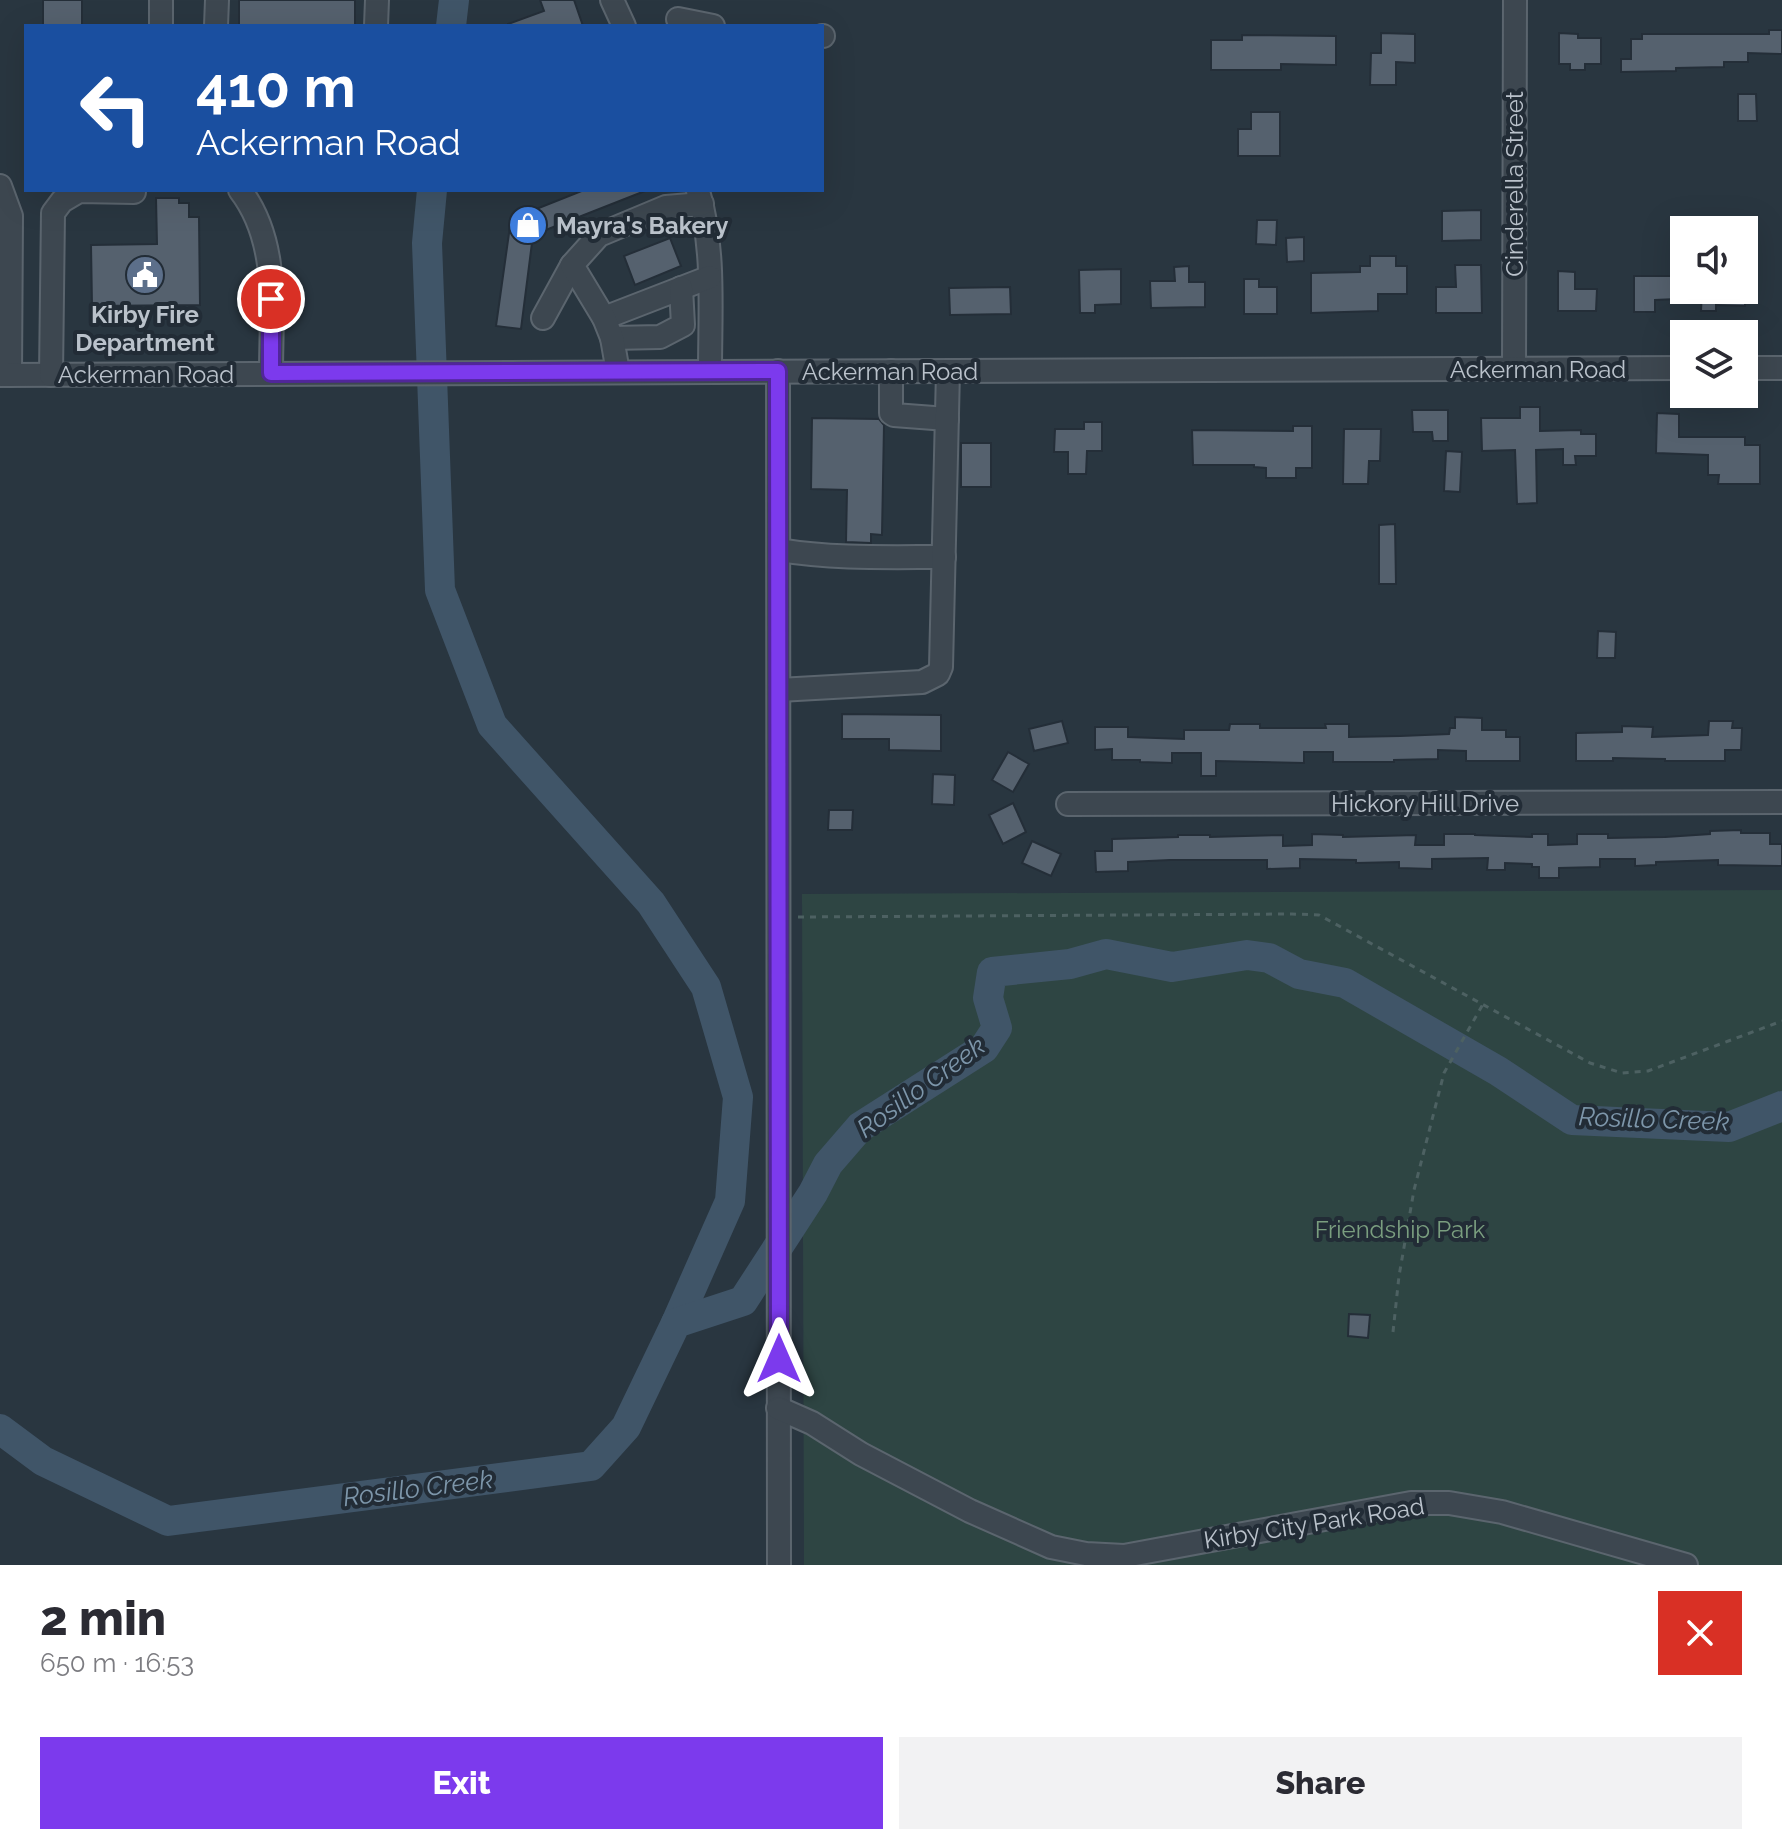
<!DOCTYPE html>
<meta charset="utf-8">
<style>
:root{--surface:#fff;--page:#f2f2f3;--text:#2b2b33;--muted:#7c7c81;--accent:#7c3aed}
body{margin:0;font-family:Raleway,sans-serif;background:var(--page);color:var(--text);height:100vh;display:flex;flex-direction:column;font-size:30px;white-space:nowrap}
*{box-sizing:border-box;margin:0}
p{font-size:26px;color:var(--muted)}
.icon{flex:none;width:44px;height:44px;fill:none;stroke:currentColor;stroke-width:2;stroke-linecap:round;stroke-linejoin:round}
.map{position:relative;height:1565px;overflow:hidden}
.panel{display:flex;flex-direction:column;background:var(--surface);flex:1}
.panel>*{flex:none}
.guide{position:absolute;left:24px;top:24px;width:800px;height:168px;border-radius:0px;box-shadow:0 8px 32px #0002;background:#1a4fa0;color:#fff;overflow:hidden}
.fabs{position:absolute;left:1670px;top:216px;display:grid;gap:16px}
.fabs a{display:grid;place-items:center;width:88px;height:88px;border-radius:0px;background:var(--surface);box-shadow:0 8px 32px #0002;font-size:40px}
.pin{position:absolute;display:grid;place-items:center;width:68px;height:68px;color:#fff;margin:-34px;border:4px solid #fff;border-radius:50%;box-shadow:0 2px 8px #0007}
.me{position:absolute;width:88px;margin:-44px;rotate:0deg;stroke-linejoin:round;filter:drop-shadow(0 0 6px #0008)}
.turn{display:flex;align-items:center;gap:28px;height:168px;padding:0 40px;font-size:36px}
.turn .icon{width:104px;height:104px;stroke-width:2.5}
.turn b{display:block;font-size:56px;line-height:68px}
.round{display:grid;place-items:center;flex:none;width:84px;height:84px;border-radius:0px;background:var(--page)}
.head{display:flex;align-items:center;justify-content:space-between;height:136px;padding:0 40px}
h1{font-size:48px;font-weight:800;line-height:60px}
.action{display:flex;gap:16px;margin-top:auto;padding:16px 40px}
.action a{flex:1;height:92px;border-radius:0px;background:var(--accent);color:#fff;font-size:32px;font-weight:800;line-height:92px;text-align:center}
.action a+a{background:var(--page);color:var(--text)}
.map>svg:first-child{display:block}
</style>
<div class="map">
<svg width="1782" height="1565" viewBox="0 0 1782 1565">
<rect width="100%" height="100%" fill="#293640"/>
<path fill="#2e4543" d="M 1782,890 L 1782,1565 L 804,1565 L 802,894 Z"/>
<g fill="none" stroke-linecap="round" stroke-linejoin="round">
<g stroke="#405568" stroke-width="30">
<path d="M 451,26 L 454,0"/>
<path d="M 432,190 L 427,243 L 440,590 L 492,725 L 651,903 L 706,987 L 738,1097 L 730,1201 L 676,1323"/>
<path d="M 0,1429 L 43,1461 L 168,1521 L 591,1466 L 626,1427 L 676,1323 L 743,1301 L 813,1193 L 828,1164 L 860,1127 L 984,1048 L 997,1028 L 988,998 L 992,972 L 1070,964 L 1106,954 L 1172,967 L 1247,955 L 1269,958 L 1299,974 L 1345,983 L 1498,1071 L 1572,1120 L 1729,1127 L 1782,1106"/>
</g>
</g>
<g fill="#55616e" stroke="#242e38" stroke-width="2">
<rect x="43" y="0" width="39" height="26"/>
<rect x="239" y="0" width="116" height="26"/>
<path d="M 540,0 L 574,0 L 583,26 L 508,26 L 508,24 L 544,11 Z"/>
<path d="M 1769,30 L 1782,30 L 1782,54 L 1748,53 L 1748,62 L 1724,62 L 1724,67 L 1676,68 L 1676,71 L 1621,72 L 1621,59 L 1631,59 L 1631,39 L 1642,39 L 1642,34 L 1769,34 Z"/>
<path d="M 1381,33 L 1415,34 L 1415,63 L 1396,62 L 1396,85 L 1370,85 L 1371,53 L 1381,53 Z"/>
<path d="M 1559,33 L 1578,34 L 1578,38 L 1601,38 L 1601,64 L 1585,64 L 1585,70 L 1570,70 L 1570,64 L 1559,64 Z"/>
<path d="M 1242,35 L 1336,36 L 1336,65 L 1281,64 L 1281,70 L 1211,70 L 1211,40 L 1242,40 Z"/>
<path d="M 1738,94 L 1756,94 L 1757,121 L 1738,121 Z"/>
<path d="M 1251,112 L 1280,112 L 1280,156 L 1238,156 L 1238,129 L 1251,129 Z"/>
<path d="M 584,190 L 645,191 L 533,235 L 521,329 L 496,326 L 511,219 Z"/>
<path d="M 156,198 L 179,198 L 179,203 L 189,203 L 189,217 L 199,217 L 200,305 L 92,306 L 91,245 L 157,244 Z"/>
<path d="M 1481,210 L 1481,240 L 1442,241 L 1442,211 Z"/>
<path d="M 1257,220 L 1277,220 L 1276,245 L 1256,244 Z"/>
<path d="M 1304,237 L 1304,261 L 1287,262 L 1286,238 Z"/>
<path d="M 670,238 L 681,266 L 635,285 L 624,256 Z"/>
<path d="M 1370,256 L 1396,256 L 1396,266 L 1407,266 L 1407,294 L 1378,294 L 1378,311 L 1311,313 L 1311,273 L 1360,272 L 1360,266 L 1370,266 Z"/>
<path d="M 1455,265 L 1481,265 L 1482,313 L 1436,313 L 1436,287 L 1456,287 Z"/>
<path d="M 1189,266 L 1189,282 L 1205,282 L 1205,307 L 1151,308 L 1150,281 L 1175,281 L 1174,267 Z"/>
<path d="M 1121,269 L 1121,304 L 1095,305 L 1095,313 L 1080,313 L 1079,270 Z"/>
<path d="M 1558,271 L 1575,272 L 1575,289 L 1597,289 L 1596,311 L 1558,311 Z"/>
<path d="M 1634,276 L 1677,276 L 1678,299 L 1655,300 L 1655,312 L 1634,312 Z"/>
<path d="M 1244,279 L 1259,279 L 1259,287 L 1277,287 L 1277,314 L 1244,314 Z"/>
<path d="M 1010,287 L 1011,314 L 950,315 L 949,288 Z"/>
<path d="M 1702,290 L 1745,290 L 1745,306 L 1716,305 L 1716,311 L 1701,311 Z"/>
<path d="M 1520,407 L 1540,407 L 1540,431 L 1581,430 L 1581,434 L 1596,434 L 1596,456 L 1575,456 L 1576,465 L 1563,465 L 1563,449 L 1536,450 L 1537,503 L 1517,504 L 1515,450 L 1482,451 L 1481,418 L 1520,418 Z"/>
<path d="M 1412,410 L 1448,410 L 1448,441 L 1433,441 L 1432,432 L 1413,432 Z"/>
<path d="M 1657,413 L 1679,414 L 1679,437 L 1745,437 L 1745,445 L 1760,445 L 1760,484 L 1718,484 L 1719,475 L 1708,475 L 1708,455 L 1656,453 Z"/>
<path d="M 812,418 L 879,419 L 884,425 L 882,535 L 871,534 L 871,543 L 846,542 L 847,490 L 811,489 Z"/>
<path d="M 1084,422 L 1102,422 L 1102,451 L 1087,451 L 1086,474 L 1068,474 L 1068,452 L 1054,452 L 1055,429 L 1084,429 Z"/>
<path d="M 1293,426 L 1312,426 L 1312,468 L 1296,468 L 1296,478 L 1266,478 L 1266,468 L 1254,467 L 1254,465 L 1193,465 L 1192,430 L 1293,431 Z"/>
<path d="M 1344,429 L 1381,429 L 1380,461 L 1369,461 L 1368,484 L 1343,484 Z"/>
<rect x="961" y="443" width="30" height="44"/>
<path d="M 1446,451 L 1462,452 L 1460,492 L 1444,491 Z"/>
<path d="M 1395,524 L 1396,584 L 1379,584 L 1379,525 Z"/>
<path d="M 1598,631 L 1616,632 L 1615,658 L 1597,658 Z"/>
<path d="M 842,714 L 941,715 L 941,751 L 889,750 L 889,739 L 842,739 Z"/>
<path d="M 1455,717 L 1482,718 L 1482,730 L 1506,730 L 1506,737 L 1520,737 L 1520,761 L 1466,761 L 1466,751 L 1438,750 L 1438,759 L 1394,760 L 1394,762 L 1333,762 L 1333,752 L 1304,752 L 1304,763 L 1216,761 L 1216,776 L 1201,776 L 1201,753 L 1172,753 L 1172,763 L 1140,762 L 1140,760 L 1112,760 L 1112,749 L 1095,750 L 1095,727 L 1128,727 L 1128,737 L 1184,739 L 1184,730 L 1229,730 L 1230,724 L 1260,724 L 1260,728 L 1326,728 L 1325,724 L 1349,724 L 1349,737 L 1400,736 L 1449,734 L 1450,728 L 1455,728 Z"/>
<path d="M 1062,721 L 1068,743 L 1034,751 L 1029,729 Z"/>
<path d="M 1709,721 L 1733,721 L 1732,728 L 1742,728 L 1741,750 L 1725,750 L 1725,761 L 1665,761 L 1665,759 L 1613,758 L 1613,761 L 1576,761 L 1576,733 L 1622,732 L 1622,726 L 1653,727 L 1652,737 L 1708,735 Z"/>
<path d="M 1008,752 L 1029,764 L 1013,792 L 992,780 Z"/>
<path d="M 933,774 L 955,775 L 954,805 L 932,804 Z"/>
<path d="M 1013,803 L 1026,832 L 1003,844 L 989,815 Z"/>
<path d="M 829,810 L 853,810 L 852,830 L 828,830 Z"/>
<path d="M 1741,830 L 1741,833 L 1770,833 L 1770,844 L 1782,844 L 1782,866 L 1718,865 L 1718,860 L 1656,862 L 1656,865 L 1635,866 L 1635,859 L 1600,859 L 1600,867 L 1559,868 L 1559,878 L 1539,878 L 1539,867 L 1532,867 L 1532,864 L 1505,863 L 1505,870 L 1487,870 L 1488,858 L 1432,859 L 1432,869 L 1399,868 L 1399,862 L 1356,863 L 1356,860 L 1300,859 L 1300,868 L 1267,869 L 1267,860 L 1170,860 L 1128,862 L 1128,871 L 1096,872 L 1095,851 L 1112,851 L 1112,839 L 1178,837 L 1178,835 L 1210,835 L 1210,837 L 1283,835 L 1283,846 L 1312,845 L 1312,834 L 1343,835 L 1343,837 L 1416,835 L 1415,845 L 1444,845 L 1444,834 L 1475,834 L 1475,835 L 1532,837 L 1532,834 L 1548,834 L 1548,845 L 1577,844 L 1577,834 L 1608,834 L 1608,838 L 1665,837 L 1710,834 L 1710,831 Z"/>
<path d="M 1032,841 L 1061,854 L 1051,876 L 1022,863 Z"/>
<path d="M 1349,1314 L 1370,1315 L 1368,1338 L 1348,1336 Z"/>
</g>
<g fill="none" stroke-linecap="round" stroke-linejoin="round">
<defs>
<g id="minor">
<path d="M 612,0 L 624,26"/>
<path d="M 678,19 L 713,26"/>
<path d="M 161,26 L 161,0"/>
<path d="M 216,26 L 217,0"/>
<path d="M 376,26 L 377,0"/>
<path d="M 822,36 L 823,36"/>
<path d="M 0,186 L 11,216 L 10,375"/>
<path d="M 240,190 C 280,242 271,311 271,373"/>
<path d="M 698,191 C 715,249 710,311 710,371"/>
<path d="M 543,318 L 572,265"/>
<path d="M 604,318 L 710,277"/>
<path d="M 612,338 L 660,337 L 683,325 L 681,288"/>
<path d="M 1744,368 L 1782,368"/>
<path d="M 1514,369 L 1515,0"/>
<path d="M 778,371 L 779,1565"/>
<path d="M 891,371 L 891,413 L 894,415 L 947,419"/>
<path d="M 618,372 L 612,338 L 604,318 L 572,265 L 599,235 L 666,207 L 702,204"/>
<path d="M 0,375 L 1684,368"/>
<path d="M 51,375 L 53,213 L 62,201 L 79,191 L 134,192"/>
<path d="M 779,550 C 834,559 888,557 944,557"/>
<path d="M 779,690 L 922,682 L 938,674 L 941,667 L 948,371"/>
<path d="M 1068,804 L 1782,802"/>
<path d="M 778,1408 L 812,1423 L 861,1454 L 970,1511 L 1051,1547 L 1086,1554 L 1124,1556 L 1411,1503 L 1449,1503 L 1502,1512 L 1686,1565"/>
</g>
</defs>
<use href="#minor" stroke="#5b656e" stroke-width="26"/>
<g stroke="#4d6162" stroke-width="3" stroke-dasharray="6 6" stroke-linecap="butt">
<path d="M 798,917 L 1292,914 L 1319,915 L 1590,1063 L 1622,1073 L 1648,1071 L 1782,1021"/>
<path d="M 1393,1332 L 1399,1276 L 1414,1190 L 1444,1073 L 1483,1004"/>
</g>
<use href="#minor" stroke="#3d4750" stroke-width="22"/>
</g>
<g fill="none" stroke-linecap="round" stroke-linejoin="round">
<defs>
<path id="route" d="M 271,299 L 271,373 L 778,371 L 779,1359"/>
</defs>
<use href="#route" stroke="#51269a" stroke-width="20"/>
<use href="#route" stroke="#7c3aed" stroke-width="14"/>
</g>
<defs>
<symbol id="shop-disc" viewBox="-11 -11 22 22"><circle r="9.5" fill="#3f7fe0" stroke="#222c36"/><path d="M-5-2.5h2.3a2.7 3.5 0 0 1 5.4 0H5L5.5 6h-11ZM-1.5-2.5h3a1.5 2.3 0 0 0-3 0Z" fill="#fff"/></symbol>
<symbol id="civic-disc" viewBox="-11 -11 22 22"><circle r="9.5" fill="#5c6f8a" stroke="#222c36"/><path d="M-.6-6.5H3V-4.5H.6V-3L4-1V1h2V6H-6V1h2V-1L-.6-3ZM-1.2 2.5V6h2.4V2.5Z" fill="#fff"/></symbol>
</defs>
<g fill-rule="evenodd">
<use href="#shop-disc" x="506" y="203" width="44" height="44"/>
<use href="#civic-disc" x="123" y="253" width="44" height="44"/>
</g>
<g text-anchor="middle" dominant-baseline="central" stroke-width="8" stroke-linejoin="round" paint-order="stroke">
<g font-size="24" fill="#bac2cb" stroke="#222c36">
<text transform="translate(1514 184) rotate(-90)">Cinderella Street</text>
<text x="1538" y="369">Ackerman Road</text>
<text x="890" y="371">Ackerman Road</text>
<text x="146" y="374">Ackerman Road</text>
<text x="1425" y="803">Hickory Hill Drive</text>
<text transform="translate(1314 1523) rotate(-9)">Kirby City Park Road</text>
</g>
<g font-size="24" font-weight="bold" fill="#bac2cb" stroke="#222c36" text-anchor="start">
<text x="556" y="225">Mayra's Bakery</text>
<text x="145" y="314" text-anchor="middle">Kirby Fire<tspan x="145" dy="28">Department</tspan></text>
</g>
<g font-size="24" fill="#7a9e7f" stroke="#222c36">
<text x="1400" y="1229">Friendship Park</text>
</g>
<g font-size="26" font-style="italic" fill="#7d96aa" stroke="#222c36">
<text transform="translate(921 1087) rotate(-36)">Rosillo Creek</text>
<text transform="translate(1654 1119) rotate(2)">Rosillo Creek</text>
<text transform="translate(418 1488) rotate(-7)">Rosillo Creek</text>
</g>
</g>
</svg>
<div class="fabs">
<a><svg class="icon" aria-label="sound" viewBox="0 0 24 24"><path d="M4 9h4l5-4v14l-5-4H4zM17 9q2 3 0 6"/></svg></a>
<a><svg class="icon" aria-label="layers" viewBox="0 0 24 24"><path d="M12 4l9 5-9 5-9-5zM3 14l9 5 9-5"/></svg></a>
</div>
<div class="pin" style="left:271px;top:299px;background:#d93025"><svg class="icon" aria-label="arrive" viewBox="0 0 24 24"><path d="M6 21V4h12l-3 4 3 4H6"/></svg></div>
<svg class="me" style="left:779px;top:1359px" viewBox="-20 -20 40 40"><path d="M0-17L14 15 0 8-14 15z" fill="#7c3aed" stroke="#fff" stroke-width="4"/></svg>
<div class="guide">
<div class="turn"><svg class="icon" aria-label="left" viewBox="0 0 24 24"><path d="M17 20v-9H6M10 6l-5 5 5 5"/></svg><div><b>410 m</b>Ackerman Road</div></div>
</div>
</div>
<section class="panel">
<div class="head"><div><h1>2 min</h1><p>650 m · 16:53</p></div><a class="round" style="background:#d93025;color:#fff"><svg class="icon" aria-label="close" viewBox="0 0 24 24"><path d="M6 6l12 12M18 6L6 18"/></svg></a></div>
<div class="action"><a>Exit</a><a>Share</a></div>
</section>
